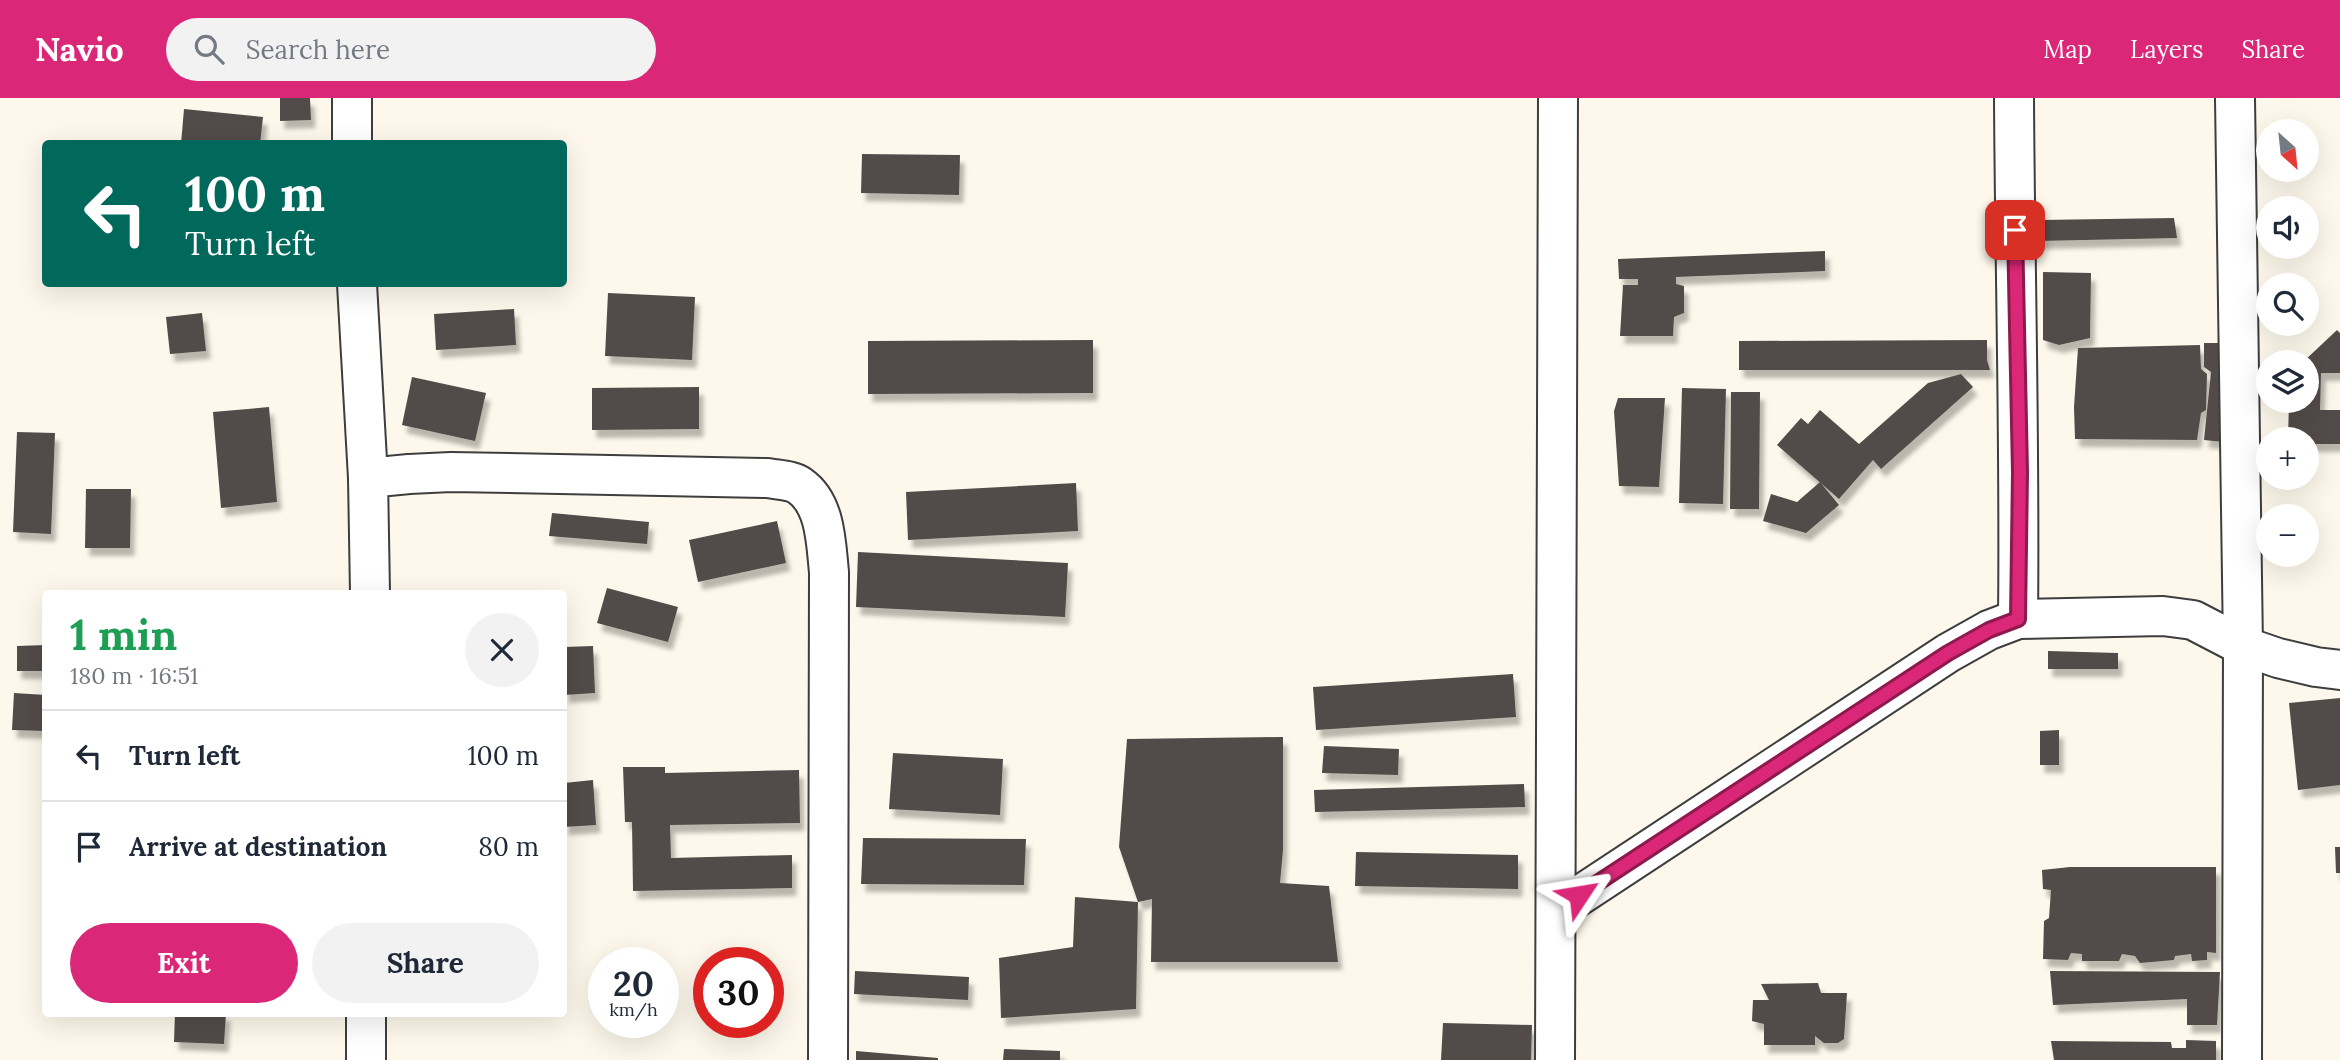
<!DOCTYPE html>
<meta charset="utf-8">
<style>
:root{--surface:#fff;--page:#f2f2f3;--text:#1f2937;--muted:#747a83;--line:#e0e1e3;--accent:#db2777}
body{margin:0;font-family:Lora,serif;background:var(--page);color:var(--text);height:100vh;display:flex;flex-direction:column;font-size:26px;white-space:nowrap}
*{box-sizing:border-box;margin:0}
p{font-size:23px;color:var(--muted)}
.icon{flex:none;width:38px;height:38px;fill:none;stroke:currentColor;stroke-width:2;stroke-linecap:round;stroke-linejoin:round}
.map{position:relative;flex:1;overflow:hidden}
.side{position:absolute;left:42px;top:492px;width:525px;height:427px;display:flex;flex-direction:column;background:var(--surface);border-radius:7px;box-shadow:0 7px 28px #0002}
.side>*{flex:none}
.top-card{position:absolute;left:42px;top:42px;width:525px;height:147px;border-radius:7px;box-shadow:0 7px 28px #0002;background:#00695c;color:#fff;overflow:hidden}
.needle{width:46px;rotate:153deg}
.controls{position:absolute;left:2256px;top:21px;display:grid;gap:14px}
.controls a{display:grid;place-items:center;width:63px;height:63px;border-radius:50%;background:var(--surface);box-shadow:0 7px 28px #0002;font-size:35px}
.speed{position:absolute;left:588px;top:849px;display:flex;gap:14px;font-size:35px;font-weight:700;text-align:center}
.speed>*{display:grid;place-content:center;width:91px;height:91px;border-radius:50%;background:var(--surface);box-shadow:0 7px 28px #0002;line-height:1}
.speed small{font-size:18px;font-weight:400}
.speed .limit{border:10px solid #d22;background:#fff;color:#111}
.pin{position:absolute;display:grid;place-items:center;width:60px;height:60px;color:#fff;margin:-30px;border-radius:14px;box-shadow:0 4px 10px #0006}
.me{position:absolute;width:77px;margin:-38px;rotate:57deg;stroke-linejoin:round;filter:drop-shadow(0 0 5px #0008)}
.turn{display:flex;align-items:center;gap:24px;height:147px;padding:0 28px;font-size:32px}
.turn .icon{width:91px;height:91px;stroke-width:2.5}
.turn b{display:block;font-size:49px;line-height:60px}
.round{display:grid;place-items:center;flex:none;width:74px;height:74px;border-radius:37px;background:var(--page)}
.summary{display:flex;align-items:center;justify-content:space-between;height:119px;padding:0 28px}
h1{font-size:42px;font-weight:700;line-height:52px;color:#1e9e55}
.cta{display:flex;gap:14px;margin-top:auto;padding:14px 28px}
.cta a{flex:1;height:80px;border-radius:42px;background:var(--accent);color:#fff;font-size:28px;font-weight:700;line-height:80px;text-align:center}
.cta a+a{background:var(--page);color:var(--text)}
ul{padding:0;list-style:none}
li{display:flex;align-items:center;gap:21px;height:91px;padding:0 28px;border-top:2px solid var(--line)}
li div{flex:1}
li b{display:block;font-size:26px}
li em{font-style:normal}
header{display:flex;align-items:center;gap:42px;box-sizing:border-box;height:98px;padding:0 35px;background:var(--accent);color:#fff}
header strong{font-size:33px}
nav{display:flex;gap:38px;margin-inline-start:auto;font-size:24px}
.search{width:490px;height:63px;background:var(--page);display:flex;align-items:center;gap:18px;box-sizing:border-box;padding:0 24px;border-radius:38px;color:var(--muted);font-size:26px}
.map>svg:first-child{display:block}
</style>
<header>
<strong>Navio</strong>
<div class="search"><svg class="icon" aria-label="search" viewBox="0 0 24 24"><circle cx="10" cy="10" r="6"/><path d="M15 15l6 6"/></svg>Search here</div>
<nav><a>Map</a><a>Layers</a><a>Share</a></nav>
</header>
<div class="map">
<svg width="2340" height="962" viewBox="0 0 2340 962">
<defs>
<filter id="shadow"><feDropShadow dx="4.5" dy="8" stdDeviation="2" flood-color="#0004"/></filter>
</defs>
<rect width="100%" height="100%" fill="#fdf8eb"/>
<g fill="#534b49" filter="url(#shadow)">
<path d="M 280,0 L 310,0 L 311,22 L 280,23 Z"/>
<path d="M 184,11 L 263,19 L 260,46 L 181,46 Z"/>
<path d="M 862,56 L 960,57 L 959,97 L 861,95 Z"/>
<path d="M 2174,120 L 2177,140 L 2038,143 L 2039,122 Z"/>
<path d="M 1825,153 L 1825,173 L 1676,179 L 1676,186 L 1684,188 L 1684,215 L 1674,219 L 1673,238 L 1620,238 L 1623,187 L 1638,187 L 1638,181 L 1619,181 L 1618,161 Z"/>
<path d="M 2043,174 L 2091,175 L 2090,240 L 2059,247 L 2043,242 Z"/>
<path d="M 608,195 L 695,199 L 692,262 L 605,258 Z"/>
<path d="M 514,211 L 516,247 L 436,252 L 434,216 Z"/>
<path d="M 202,215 L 206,253 L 170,256 L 166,219 Z"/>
<path d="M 2337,232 L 2340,235 L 2340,275 L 2321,275 L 2320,312 L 2340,312 L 2340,346 L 2306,346 L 2306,341 L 2288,341 L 2289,303 L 2306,303 L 2306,264 L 2303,264 Z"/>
<path d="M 1093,242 L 1093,295 L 868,296 L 868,243 Z"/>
<path d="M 1987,242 L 1987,262 L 1990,272 L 1739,272 L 1739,243 Z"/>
<path d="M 2204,245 L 2239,245 L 2233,345 L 2204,342 L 2211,274 L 2204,269 Z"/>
<path d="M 2200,247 L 2201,271 L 2207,276 L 2206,312 L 2201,315 L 2197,342 L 2075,341 L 2074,309 L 2078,250 Z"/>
<path d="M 1961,276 L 1973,289 L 1881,371 L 1873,362 L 1839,401 L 1777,347 L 1801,320 L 1808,326 L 1820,312 L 1859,346 L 1928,285 Z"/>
<path d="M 412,279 L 486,295 L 475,343 L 402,327 Z"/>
<path d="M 699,289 L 699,331 L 592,332 L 592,290 Z"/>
<path d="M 1682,290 L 1726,291 L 1723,406 L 1679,405 Z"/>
<path d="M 1731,294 L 1760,294 L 1759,411 L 1730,411 Z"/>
<path d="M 1618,300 L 1665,300 L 1659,389 L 1619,388 L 1614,313 Z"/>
<path d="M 269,309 L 277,404 L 221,410 L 213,314 Z"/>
<path d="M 17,334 L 55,335 L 51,436 L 13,434 Z"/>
<path d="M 1820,384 L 1839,407 L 1806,435 L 1763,423 L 1771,396 L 1797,404 Z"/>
<path d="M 1076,385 L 1078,433 L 908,442 L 906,394 Z"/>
<path d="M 86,391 L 131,391 L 130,450 L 85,450 Z"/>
<path d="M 552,415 L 649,424 L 647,446 L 549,438 Z"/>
<path d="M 777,423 L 786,465 L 698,484 L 689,442 Z"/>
<path d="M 858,454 L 1068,465 L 1065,519 L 856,509 Z"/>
<path d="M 607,490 L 678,509 L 668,544 L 597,525 Z"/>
<path d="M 46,547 L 46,573 L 17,573 L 17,548 Z"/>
<path d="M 593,548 L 595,595 L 564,597 L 564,549 Z"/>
<path d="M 2048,553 L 2118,555 L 2118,571 L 2048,571 Z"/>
<path d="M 1513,576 L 1516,619 L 1316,632 L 1313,589 Z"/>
<path d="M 14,595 L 46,597 L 46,633 L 12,632 Z"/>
<path d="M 2340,600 L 2340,687 L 2298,692 L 2289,605 Z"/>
<path d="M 2059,632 L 2059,667 L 2040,667 L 2040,633 Z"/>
<path d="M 1283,639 L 1283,752 L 1280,785 L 1329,788 L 1338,864 L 1151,864 L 1152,801 L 1138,804 L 1136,911 L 1001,920 L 999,860 L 1073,849 L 1075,799 L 1138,804 L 1119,749 L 1127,641 Z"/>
<path d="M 1324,648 L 1399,651 L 1398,677 L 1322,675 Z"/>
<path d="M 893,655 L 1003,661 L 1000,717 L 889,711 Z"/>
<path d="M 623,669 L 665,669 L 665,675 L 799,672 L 800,725 L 670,727 L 671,760 L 792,757 L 792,790 L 633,793 L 632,724 L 625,724 Z"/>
<path d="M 593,682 L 596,727 L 564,729 L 564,685 Z"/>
<path d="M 1524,686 L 1525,709 L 1315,714 L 1314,692 Z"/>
<path d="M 863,740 L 1026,741 L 1024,787 L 861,786 Z"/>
<path d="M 2335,749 L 2340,749 L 2340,775 L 2336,775 Z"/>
<path d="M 1356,754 L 1518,757 L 1518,791 L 1355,788 Z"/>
<path d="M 2070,769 L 2216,769 L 2216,855 L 2207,854 L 2207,862 L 2192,863 L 2191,856 L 2175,858 L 2174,862 L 2140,865 L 2135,858 L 2122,856 L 2119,863 L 2082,863 L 2082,856 L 2071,855 L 2068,862 L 2043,861 L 2044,823 L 2049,820 L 2051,792 L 2043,791 L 2042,772 Z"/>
<path d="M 855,873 L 969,879 L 968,902 L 854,896 Z"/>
<path d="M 2050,873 L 2220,874 L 2217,927 L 2187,927 L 2187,901 L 2053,907 Z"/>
<path d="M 1818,885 L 1821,895 L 1847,895 L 1844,941 L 1838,945 L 1824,945 L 1815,938 L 1815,947 L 1764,947 L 1764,926 L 1752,923 L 1753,902 L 1769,902 L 1761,886 Z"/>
<path d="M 175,915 L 226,915 L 224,946 L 174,944 Z"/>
<path d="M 1443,925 L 1532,927 L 1531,962 L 1441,962 Z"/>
<path d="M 2186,942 L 2216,943 L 2216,962 L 2054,962 L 2051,943 L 2171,944 L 2172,950 L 2186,950 Z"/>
<path d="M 1004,951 L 1060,953 L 1060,962 L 1003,962 Z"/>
<path d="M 856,953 L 938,960 L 938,962 L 856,962 Z"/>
</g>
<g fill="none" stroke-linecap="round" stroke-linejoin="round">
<defs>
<g id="minor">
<path d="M 352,0 L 352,46"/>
<path d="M 2014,0 C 2015,174 2020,347 2018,521"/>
<path d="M 2235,0 L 2243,548 L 2242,962"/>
<path d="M 357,186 L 368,380"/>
<path d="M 370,495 L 368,380 L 409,376 L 451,374 L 768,380 C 777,382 792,382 800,388 C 826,406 826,446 829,474 L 828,962"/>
<path d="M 1556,813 L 1948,555 L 1989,532 L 2018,521 L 2163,518 L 2193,522 L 2243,548 L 2278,560 L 2316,569 L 2340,572"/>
<path d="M 366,962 L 366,915"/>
<path d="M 1555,962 L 1558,0"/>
</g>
</defs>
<use href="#minor" stroke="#3e3e3e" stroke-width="42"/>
<use href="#minor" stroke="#fff" stroke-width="38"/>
</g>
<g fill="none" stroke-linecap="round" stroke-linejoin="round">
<defs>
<path id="route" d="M 1579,797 L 1948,555 L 1989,532 L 2018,521 L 2020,374 L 2015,132"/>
</defs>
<use href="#route" stroke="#8e194d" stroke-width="18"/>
<use href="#route" stroke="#db2777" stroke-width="12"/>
</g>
</svg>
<div class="controls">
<a><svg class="needle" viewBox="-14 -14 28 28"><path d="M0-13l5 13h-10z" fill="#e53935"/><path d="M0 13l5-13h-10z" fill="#747a83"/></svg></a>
<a><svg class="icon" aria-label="sound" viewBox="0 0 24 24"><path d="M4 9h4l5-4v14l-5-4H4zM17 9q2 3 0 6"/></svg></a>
<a><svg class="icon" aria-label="search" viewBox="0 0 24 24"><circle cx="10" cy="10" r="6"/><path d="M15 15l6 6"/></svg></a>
<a><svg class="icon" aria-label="layers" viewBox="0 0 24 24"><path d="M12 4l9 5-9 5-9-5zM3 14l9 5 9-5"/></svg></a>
<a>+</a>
<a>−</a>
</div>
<div class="speed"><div>20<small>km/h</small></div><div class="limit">30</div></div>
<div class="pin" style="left:2015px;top:132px;background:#d93025"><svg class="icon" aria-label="arrive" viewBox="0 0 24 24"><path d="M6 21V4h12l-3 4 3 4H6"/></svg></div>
<svg class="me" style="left:1579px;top:797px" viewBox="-20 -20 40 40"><path d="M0-17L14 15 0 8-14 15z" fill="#db2777" stroke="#fff" stroke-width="4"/></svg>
<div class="top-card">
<div class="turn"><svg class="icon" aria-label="left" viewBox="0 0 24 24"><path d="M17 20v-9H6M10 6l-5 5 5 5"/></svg><div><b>100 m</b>Turn left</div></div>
</div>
<section class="side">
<div class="summary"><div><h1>1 min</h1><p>180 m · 16:51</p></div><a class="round"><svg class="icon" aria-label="close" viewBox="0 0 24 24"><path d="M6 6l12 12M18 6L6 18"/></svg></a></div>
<ul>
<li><svg class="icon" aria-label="left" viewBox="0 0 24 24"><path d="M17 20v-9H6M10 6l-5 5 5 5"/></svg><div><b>Turn left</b></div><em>100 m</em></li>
<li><svg class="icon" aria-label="arrive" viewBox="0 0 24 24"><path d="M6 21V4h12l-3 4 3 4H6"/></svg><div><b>Arrive at destination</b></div><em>80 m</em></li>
</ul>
<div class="cta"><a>Exit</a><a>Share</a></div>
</section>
</div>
